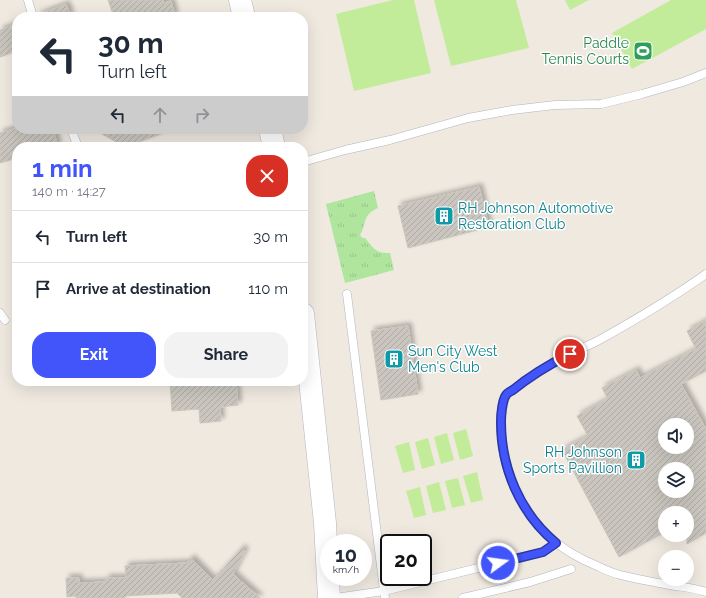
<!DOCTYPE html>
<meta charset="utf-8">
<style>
:root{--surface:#fff;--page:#f2f2f3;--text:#1f2937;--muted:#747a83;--line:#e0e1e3;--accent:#4155fb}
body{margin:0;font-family:Raleway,sans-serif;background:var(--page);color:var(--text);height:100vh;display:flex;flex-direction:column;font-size:15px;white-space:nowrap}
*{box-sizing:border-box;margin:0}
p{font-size:13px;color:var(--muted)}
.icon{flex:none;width:22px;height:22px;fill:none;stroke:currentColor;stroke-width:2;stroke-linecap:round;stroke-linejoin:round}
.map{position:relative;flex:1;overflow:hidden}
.drawer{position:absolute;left:12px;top:142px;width:296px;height:244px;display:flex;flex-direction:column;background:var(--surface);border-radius:16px;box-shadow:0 4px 16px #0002}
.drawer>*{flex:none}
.top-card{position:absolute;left:12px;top:12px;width:296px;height:122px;border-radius:16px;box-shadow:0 4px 16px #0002;background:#fff;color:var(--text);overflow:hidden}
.controls{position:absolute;left:658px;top:418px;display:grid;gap:8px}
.controls a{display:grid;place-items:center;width:36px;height:36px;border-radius:50%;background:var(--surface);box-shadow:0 4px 16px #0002;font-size:20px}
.speed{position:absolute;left:320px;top:534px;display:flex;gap:8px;font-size:20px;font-weight:700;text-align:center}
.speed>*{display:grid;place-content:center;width:52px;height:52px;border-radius:50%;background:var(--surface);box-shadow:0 4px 16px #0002;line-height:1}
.speed small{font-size:10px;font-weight:400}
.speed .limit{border:2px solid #111;border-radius:6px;background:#fff;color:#111}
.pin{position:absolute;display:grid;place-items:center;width:34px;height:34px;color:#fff;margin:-17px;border:2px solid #fff;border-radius:50%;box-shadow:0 1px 4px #0007}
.me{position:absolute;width:44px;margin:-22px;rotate:76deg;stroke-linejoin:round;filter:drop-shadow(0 0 3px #0008)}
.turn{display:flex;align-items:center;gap:14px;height:84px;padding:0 20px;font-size:18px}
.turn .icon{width:52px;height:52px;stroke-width:2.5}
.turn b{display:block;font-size:28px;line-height:34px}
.lanes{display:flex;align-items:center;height:38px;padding:0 20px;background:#0003;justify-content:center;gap:20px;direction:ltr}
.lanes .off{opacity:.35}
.round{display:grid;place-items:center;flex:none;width:42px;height:42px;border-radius:16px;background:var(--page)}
.summary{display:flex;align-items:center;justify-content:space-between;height:68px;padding:0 20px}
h1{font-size:24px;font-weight:700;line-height:30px;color:var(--accent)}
.cta{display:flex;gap:8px;margin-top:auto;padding:8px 20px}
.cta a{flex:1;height:46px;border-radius:16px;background:var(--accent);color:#fff;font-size:16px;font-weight:700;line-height:46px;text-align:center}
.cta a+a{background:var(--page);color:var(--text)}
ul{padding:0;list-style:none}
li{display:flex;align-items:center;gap:12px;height:52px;padding:0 20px;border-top:1px solid var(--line)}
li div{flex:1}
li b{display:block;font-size:15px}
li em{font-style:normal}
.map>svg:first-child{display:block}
</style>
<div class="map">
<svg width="706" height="598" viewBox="0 0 706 598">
<defs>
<pattern id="grass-tufts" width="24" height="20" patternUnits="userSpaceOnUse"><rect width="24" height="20" fill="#b0e59d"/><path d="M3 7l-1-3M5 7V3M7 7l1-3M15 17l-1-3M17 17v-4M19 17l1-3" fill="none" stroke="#98c588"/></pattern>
<pattern id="building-hatch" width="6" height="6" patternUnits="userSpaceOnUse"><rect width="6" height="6" fill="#cac6bf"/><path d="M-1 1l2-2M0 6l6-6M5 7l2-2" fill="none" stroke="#aeaaa4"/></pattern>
<filter id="shadow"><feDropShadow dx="3.5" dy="-3.5" stdDeviation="2" flood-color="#0004"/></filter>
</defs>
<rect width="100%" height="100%" fill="#efe9e0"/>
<path fill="url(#grass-tufts)" d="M 374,191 L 378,208 C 362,215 367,223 360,235 L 362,238 L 365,238 C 373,247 375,254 390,253 L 394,270 L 345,283 L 326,204 Z"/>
<g fill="#c2ec99">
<path d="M 393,0 L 414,0 L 431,73 L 354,91 L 336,14 Z"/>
<path d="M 434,0 L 516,0 L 529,48 L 451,66 Z"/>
<path d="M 565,0 L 589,0 L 570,10 Z"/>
<path d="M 671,0 L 706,0 L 706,29 L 632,69 L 612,33 Z"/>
<path d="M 466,429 L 473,456 L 460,460 L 453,433 Z"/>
<path d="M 447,433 L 454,460 L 441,464 L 434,437 Z"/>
<path d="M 428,438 L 435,465 L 422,469 L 415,442 Z"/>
<path d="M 409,442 L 415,470 L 403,473 L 395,446 Z"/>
<path d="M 477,472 L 483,500 L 471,503 L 463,476 Z"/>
<path d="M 458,478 L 465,505 L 452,508 L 445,481 Z"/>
<path d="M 439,482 L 446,510 L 433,513 L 426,486 Z"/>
<path d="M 420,487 L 426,515 L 414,518 L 406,491 Z"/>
</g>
<g fill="url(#building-hatch)" stroke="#cac6b9" fill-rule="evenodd" filter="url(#shadow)">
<path d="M 108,0 L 163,0 L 164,3 L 171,1 L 175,17 L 114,17 Z"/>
<path d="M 66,4 L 71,17 L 38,17 L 38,15 Z"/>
<path d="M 17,24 L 17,51 L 0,57 L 0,30 Z"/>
<path d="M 14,129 L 53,129 L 58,147 L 17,147 L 17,158 L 0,163 L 0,133 Z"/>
<path d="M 93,129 L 172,129 L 172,130 L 125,147 Z"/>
<path d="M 479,187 L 489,227 L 408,248 L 398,206 Z"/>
<path d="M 706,321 L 706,371 L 681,384 L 706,429 L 706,533 L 687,544 L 687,513 L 665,513 L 665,532 L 619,557 L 562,450 L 588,436 L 577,416 L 608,399 L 602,388 L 636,370 L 640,378 L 696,349 L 687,331 ZM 665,425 L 687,425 L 687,447 L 665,447 ZM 665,469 L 687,469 L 687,491 L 665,491 Z"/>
<path d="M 408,326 L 418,394 L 381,400 L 371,331 Z"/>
<path d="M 170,381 L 236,381 L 238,405 L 220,407 L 221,421 L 200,423 L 199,409 L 172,411 Z"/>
<path d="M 242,548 L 245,551 L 233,574 L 260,598 L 182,598 L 177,593 L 125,596 L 125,598 L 76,598 L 76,596 L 67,597 L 66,578 L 79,578 L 79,583 L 106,582 L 106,578 L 126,578 L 125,566 L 187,563 L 191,558 L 213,580 Z"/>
</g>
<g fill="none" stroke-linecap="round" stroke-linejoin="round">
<defs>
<g id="lane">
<path d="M 28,0 L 33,17"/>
<path d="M 71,129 L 78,147"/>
<path d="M 303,162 L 345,150 L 390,140 L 468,118 L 512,110 L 555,105 L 601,104 L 642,94 L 683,82 L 706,73"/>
<path d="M 706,274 C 672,298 637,319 601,339 C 587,347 571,352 557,360 C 549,365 540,371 532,377 C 524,382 515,387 507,394 C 498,403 501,438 503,450 C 513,505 544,544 595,565 C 602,568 609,572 617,574 C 635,579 653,582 670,585 C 682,587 695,588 706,592"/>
<path d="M 347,294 L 385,598"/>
<path d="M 0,313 L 5,320"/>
<path d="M 335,598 L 384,591 L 543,552 L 556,543"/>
<path d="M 463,598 L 530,582 L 571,569"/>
</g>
<g id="secondary">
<path d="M 240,0 L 244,17"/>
<path d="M 270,129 L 274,147"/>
<path d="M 303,314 L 325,523 L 329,598"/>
</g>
</defs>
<use href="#lane" stroke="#b3b5c0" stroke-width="9"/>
<use href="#secondary" stroke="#b3b5c0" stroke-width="23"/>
<use href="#lane" stroke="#fff" stroke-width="8"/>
<use href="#secondary" stroke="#fff" stroke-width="22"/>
</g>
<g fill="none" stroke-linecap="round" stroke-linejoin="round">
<defs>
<path id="route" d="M 498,563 L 543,552 L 556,543 C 520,513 501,468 501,422 C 501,416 502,401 506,395 C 507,393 511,391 513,390 C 530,376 550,364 570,354"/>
</defs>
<use href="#route" stroke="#2a37a3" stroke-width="10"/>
<use href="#route" stroke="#4155fb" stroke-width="7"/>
</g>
<defs>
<symbol id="stadium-square" viewBox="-11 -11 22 22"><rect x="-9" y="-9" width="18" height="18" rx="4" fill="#2e9e5b" stroke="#fff"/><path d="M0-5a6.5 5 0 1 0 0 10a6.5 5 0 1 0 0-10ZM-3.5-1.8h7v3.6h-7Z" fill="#fff"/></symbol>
<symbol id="building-square" viewBox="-11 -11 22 22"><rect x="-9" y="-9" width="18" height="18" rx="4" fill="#0f9aa8" stroke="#fff"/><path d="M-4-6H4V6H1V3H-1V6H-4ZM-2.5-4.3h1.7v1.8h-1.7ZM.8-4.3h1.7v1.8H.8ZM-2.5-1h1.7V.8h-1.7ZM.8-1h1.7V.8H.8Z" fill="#fff"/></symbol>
</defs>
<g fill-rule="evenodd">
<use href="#stadium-square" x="632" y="40" width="22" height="22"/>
<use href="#building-square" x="433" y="205" width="22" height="22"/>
<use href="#building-square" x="383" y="348" width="22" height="22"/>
<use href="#building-square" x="625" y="449" width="22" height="22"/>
</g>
<g text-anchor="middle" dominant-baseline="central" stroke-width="3" stroke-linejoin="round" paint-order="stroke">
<g font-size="14" fill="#27864d" stroke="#fff" text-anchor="end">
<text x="629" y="43">Paddle<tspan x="629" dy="16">Tennis Courts</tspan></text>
</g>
<g font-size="14" fill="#0d838f" stroke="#fff" text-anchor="start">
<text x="458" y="208">RH Johnson Automotive<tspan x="458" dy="16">Restoration Club</tspan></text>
<text x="408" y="351">Sun City West<tspan x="408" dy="16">Men's Club</tspan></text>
<text x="622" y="452" text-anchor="end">RH Johnson<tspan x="622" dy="16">Sports Pavillion</tspan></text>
</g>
</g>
</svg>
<div class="controls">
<a><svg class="icon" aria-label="sound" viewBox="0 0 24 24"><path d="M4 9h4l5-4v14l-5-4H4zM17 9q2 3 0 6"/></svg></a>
<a><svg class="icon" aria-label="layers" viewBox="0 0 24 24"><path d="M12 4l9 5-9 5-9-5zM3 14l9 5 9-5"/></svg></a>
<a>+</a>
<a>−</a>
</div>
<div class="speed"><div>10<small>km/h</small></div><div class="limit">20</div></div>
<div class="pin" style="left:570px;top:354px;background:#d93025"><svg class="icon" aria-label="arrive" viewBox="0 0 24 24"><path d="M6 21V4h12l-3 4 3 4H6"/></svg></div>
<svg class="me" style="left:498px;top:563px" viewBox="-20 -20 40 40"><circle r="17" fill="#4155fb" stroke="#fff" stroke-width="3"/><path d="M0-11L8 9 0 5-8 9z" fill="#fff"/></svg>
<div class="top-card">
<div class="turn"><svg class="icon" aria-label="left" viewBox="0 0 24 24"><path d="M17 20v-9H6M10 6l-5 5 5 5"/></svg><div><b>30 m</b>Turn left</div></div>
<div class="lanes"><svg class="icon" aria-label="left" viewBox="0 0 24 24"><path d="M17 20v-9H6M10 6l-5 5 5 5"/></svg><svg class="icon off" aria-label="ahead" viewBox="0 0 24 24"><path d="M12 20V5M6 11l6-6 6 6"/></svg><svg class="icon off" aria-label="right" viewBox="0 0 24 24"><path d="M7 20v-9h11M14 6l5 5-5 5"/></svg></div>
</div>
<section class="drawer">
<div class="summary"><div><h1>1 min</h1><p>140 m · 14:27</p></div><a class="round" style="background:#d93025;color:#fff"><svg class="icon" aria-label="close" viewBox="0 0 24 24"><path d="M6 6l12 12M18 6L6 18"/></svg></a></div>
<ul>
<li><svg class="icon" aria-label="left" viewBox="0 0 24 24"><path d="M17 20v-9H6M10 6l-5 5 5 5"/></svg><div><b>Turn left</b></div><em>30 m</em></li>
<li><svg class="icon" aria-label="arrive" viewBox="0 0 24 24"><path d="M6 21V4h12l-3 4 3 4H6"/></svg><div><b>Arrive at destination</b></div><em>110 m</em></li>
</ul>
<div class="cta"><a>Exit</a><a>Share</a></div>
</section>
</div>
